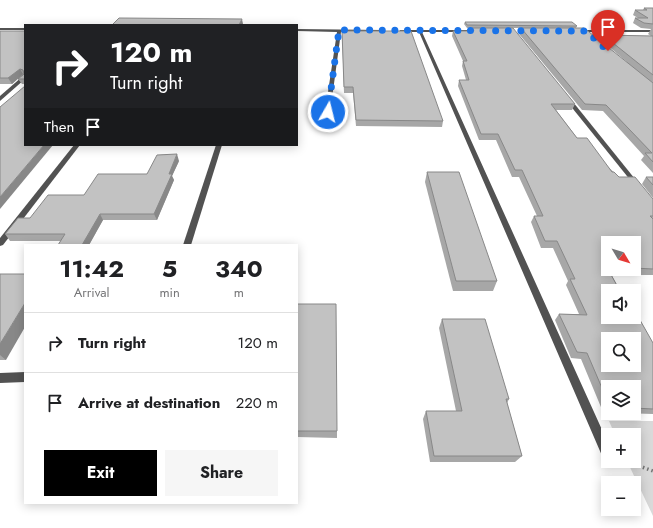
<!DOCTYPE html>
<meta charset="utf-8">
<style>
:root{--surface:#fff;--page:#f6f6f6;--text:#202124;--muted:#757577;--line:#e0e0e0;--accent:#000}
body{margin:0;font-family:Jost,sans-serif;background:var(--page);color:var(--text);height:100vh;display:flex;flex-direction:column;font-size:15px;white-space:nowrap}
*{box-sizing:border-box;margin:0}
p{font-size:13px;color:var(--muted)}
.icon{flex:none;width:22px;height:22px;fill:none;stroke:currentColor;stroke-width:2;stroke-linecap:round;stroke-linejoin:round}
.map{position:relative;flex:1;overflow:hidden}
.sheet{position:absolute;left:24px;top:244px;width:274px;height:260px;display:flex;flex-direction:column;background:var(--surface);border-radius:0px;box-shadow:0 2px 10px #0003}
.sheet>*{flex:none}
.banner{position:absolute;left:24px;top:24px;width:274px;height:122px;border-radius:0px;box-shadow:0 2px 10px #0003;background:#202124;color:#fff;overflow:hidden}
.needle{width:26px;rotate:128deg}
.buttons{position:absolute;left:601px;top:236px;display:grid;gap:8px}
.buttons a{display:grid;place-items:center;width:40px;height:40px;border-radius:0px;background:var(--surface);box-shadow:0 2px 10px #0003;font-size:20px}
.pin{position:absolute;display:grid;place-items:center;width:34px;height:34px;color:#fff;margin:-41px -17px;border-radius:50% 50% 50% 0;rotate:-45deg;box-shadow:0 0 4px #0007}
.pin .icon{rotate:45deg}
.me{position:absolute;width:44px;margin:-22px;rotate:8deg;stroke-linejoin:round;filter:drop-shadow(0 0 3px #0008)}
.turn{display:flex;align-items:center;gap:14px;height:84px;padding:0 20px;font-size:18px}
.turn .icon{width:52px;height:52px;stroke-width:2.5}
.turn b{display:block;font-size:28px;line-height:34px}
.then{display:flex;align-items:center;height:38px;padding:0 20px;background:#0003;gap:8px;font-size:15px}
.eta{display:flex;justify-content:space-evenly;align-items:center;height:68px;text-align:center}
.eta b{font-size:24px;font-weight:700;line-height:28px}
.action{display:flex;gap:8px;margin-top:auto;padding:8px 20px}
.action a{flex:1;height:46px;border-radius:0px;background:var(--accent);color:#fff;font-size:16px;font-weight:700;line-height:46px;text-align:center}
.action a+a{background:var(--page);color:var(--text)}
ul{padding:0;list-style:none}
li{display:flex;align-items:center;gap:12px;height:60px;padding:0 20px;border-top:1px solid var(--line)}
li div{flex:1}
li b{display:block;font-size:15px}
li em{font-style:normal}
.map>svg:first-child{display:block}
</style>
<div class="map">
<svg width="653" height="528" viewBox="0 0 653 528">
<rect width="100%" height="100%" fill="#fff"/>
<path fill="#d9d9d9" d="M 609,421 L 653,421 L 653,516 L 627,461 L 634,461 L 634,435 L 615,435 Z"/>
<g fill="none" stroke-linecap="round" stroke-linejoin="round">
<path stroke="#747474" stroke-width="3.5" stroke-dasharray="1.5 3" stroke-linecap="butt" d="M 626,461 L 653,471"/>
<g fill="#525252" fill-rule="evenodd">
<rect x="0" y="28" width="25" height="2"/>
<path d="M 297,29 L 382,30 L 384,31 L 382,32 L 341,32 L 330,113 L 325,112 L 337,32 L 297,31 Z"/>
<path d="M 400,30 L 482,30 L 484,31 L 482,32 L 422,32 L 608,443 L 608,459 L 603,458 L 419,32 L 399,32 Z"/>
<path d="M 577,30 L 653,30 L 653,32 L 578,32 Z"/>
<path d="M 23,76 L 25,76 L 25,79 L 0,101 L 0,96 Z"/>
<path d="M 565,97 L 569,97 L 639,184 L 639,186 L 635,186 L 565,99 Z"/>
<path d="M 74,145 L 80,145 L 3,245 L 0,246 L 0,238 Z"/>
<path d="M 216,145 L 222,145 L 191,245 L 183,245 Z"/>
<path d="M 25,372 L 25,382 L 0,383 L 0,373 Z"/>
</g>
</g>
<g fill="#a7a7a7" fill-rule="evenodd">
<path d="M 644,8 L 653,8 L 653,173 L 641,160 L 644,156 L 603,111 L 582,110 L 519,34 L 521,28 L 627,62 L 601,40 L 603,35 L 651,36 L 648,34 L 651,29 L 641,28 L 633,23 L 635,18 L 638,18 L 633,15 L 635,10 L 643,10 Z"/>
<path d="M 465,22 L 494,22 L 577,26 L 576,28 L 467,28 L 464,24 Z"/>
<path d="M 472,28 L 575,104 L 572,110 L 556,110 L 577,138 L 619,177 L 653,199 L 653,275 L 613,275 L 612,276 L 636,320 L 653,343 L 653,414 L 621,413 L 634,413 L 634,387 L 608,387 L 608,412 L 603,412 L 581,359 L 571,358 L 555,320 L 559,314 L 579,314 L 566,285 L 568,281 L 553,248 L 541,248 L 531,222 L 534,216 L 537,216 L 519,177 L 512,177 L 496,140 L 479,140 L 458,86 L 459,80 L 466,80 L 462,66 L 463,61 L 452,36 L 453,31 L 471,31 ZM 634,243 L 634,269 L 608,269 Z"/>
<path d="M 0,31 L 25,31 L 25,84 L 22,84 L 18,79 L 20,77 L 12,84 L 0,84 Z"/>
<path d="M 342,35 L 443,121 L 442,127 L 356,126 L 353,93 L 344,93 Z"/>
<path d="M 179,161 L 172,176 L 174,180 L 157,220 L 103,220 L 89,245 L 58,245 L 61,241 L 10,241 L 5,234 L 30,218 L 84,195 L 147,174 Z"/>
<path d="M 427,172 L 497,281 L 493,291 L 453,291 L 425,182 Z"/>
<path d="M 646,177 L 653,177 L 653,198 L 642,184 Z"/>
<path d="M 0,274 L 6,360 L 0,360 Z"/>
<path d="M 297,304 L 337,431 L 337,438 L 297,437 Z"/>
<path d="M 442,319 L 509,399 L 507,403 L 522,456 L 515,462 L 430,462 L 423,419 L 426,411 L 456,411 L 439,328 Z"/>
</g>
<g fill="#888">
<path d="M 242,19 L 243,24 L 242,25 L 239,25 Z"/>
<path d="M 20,69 L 23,74 L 12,84 L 8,78 Z"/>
<path d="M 44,145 L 53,145 L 0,209 L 0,197 Z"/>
<path d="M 177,154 L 179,161 L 172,176 L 174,180 L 157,220 L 154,214 L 169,174 Z"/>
<path d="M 100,214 L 103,220 L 89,245 L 82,245 Z"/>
<path d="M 25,303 L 25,327 L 6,360 L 0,355 L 0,344 Z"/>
</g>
<g fill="#c2c2c2" stroke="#888" fill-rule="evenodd">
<path d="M 644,8 L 653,8 L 653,24 L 644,23 L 635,18 L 648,18 L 635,10 L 647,10 Z"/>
<path d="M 119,18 L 242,19 L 239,25 L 112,25 Z"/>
<path d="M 465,22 L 572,22 L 577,26 L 467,25 Z"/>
<path d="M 472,28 L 513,28 L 575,104 L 551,104 L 577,138 L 587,138 L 612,172 L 614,172 L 619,177 L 635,177 L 653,199 L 653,216 L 650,216 L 653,219 L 653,269 L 634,268 L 634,243 L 608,243 L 608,269 L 615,269 L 616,271 L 609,271 L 620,291 L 608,291 L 608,317 L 634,317 L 634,316 L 636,320 L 640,320 L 653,343 L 653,409 L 634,408 L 634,387 L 608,387 L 608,402 L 587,353 L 577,352 L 559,314 L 587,315 L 570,279 L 575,279 L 557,241 L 545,241 L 534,216 L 543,216 L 522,170 L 515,170 L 498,134 L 481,134 L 459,80 L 469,80 L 463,61 L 467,61 L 453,31 L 474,31 ZM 608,339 L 634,339 L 634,365 L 608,365 Z"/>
<path d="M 521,28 L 584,28 L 653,83 L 653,162 L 645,153 L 652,153 L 606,105 L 585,104 Z"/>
<path d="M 0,31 L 25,31 L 25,79 L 18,79 L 24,74 L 23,70 L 20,69 L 8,78 L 0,78 Z"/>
<path d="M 342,31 L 411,31 L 443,121 L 356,120 L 353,87 L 344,87 Z"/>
<path d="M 603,35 L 653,36 L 653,75 Z"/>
<path d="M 25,86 L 25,145 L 44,145 L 0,197 L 0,107 Z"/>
<path d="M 177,154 L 169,174 L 172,174 L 154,214 L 100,214 L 82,245 L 58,245 L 65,234 L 5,234 L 18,218 L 30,218 L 48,195 L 84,195 L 98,174 L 147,174 L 157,155 Z"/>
<path d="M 427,172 L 459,172 L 497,281 L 456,281 Z"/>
<path d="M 646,177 L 653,177 L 653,185 Z"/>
<path d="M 0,274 L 25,274 L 25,303 L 0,344 Z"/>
<path d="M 297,304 L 336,304 L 337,431 L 297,431 Z"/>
<path d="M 442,319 L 485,319 L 509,399 L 506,399 L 522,456 L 434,456 L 426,411 L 462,411 Z"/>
</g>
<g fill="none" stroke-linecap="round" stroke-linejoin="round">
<path stroke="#1a73e8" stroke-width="7" stroke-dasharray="0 12.6" d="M 328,112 L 339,30 L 586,31 L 608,51"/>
</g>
</svg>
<div class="buttons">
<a><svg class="needle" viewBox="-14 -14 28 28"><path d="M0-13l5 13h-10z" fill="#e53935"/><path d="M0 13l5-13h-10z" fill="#757577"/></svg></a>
<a><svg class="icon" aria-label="sound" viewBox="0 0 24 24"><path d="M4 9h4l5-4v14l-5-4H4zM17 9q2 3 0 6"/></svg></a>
<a><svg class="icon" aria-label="search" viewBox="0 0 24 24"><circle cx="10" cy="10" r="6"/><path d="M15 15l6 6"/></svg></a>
<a><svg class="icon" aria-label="layers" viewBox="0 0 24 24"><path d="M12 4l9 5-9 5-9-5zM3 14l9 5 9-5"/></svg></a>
<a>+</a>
<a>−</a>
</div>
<div class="pin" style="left:608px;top:51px;background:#d93025"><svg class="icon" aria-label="arrive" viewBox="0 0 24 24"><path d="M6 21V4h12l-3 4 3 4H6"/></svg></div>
<svg class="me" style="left:328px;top:112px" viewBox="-20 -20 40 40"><circle r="17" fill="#1a73e8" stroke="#fff" stroke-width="3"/><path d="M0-11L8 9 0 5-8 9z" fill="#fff"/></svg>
<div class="banner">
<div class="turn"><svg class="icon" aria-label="right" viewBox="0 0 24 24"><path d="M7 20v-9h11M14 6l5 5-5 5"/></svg><div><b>120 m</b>Turn right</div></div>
<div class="then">Then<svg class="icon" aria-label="arrive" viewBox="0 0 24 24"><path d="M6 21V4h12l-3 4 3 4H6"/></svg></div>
</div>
<section class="sheet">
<div class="eta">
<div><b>11:42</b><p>Arrival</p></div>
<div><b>5</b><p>min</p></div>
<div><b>340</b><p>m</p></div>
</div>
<ul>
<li><svg class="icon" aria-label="right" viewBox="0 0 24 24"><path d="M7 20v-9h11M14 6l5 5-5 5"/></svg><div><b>Turn right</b></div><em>120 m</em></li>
<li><svg class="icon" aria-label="arrive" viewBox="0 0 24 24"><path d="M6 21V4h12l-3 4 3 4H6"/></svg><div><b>Arrive at destination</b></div><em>220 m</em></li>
</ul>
<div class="action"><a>Exit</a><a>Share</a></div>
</section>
</div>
